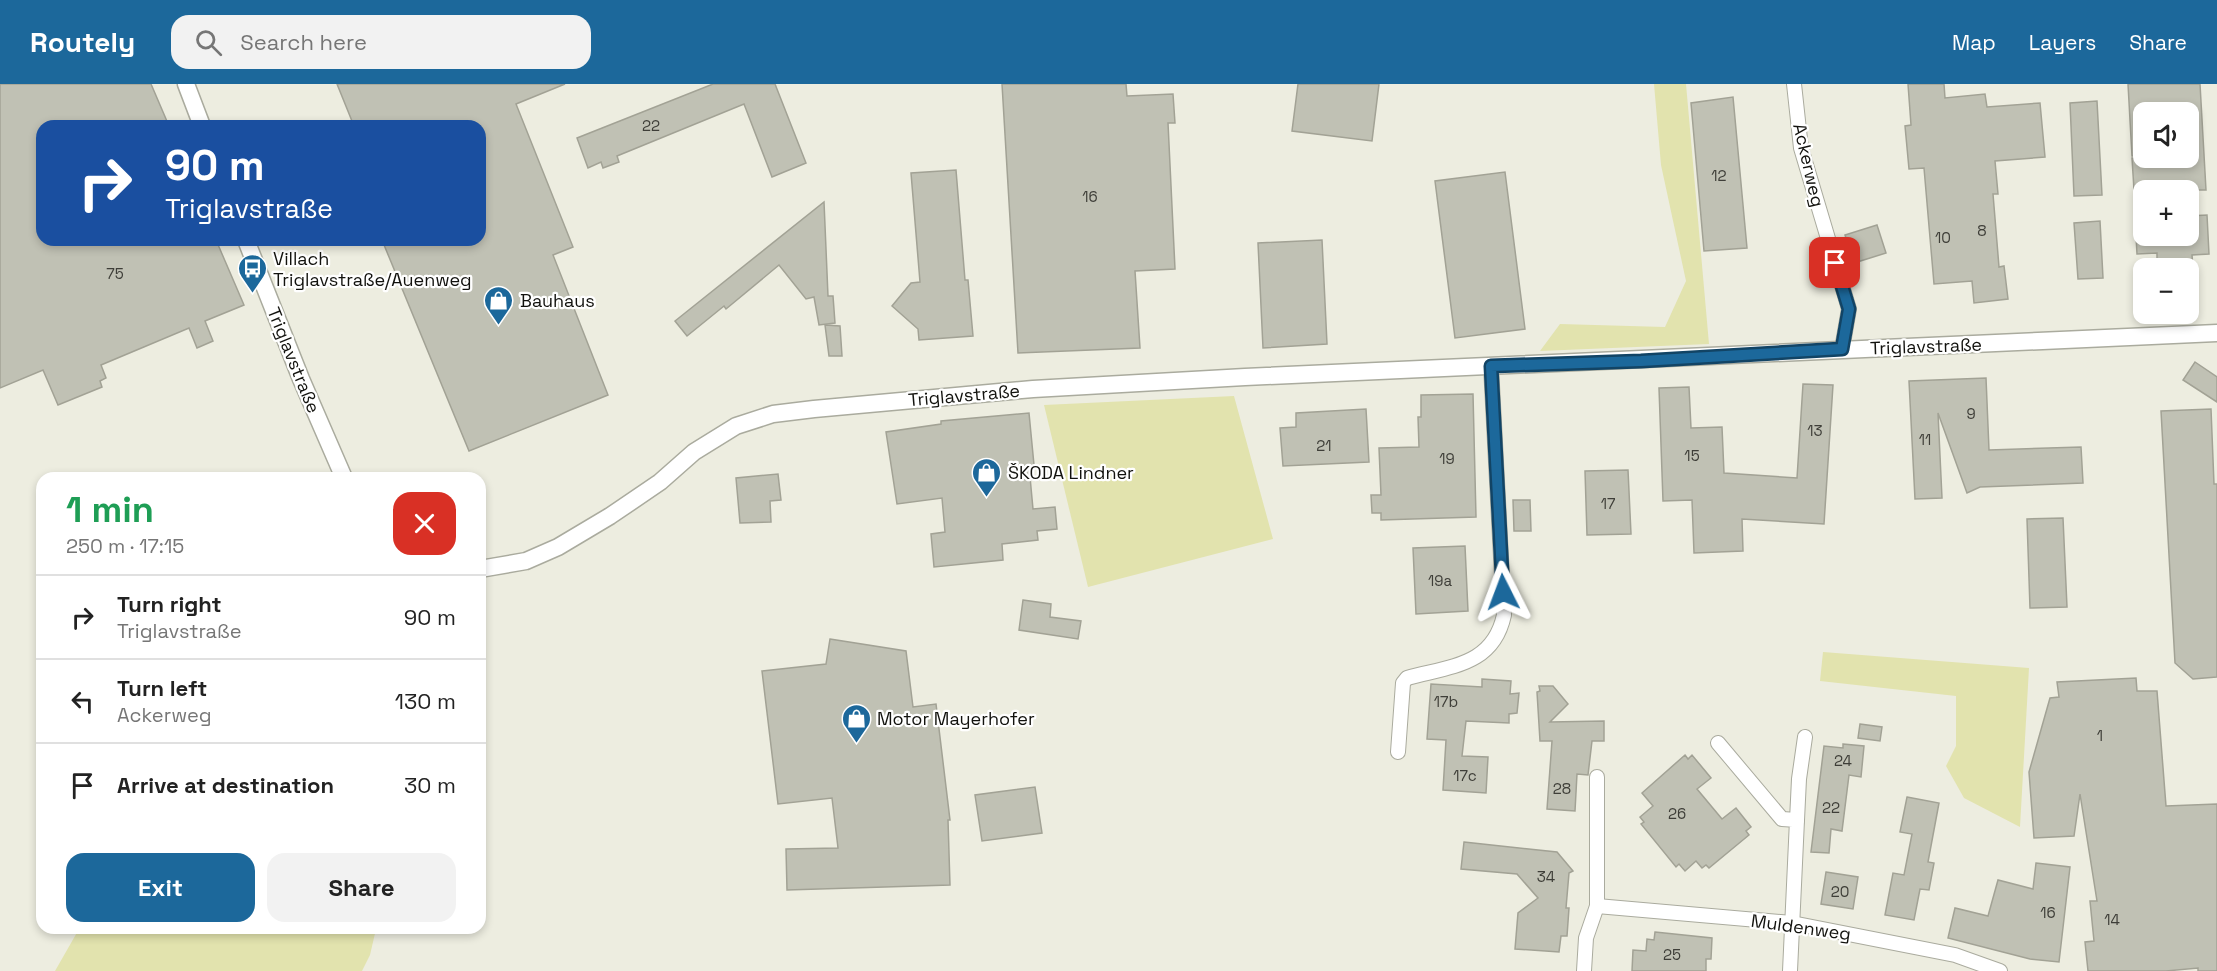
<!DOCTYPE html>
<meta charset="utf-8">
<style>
:root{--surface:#fff;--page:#f2f2f2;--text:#222;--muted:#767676;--line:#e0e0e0;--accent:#1c689b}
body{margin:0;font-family:"Space Grotesk",sans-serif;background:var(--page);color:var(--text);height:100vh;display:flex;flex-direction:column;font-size:22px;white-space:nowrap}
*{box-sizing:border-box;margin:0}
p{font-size:20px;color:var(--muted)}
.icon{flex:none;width:33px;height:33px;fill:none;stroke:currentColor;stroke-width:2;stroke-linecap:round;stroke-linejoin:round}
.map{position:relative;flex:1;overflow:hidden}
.details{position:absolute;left:36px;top:388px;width:450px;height:462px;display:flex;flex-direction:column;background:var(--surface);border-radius:18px;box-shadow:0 3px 9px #0003}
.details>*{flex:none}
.banner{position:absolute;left:36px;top:36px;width:450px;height:126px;border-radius:18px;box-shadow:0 3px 9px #0003;background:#1a4fa0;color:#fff;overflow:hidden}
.controls{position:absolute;left:2133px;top:18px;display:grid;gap:12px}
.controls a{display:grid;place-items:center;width:66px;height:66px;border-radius:12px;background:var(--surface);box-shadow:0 3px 9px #0003;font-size:30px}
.pin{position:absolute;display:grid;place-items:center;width:51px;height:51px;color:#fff;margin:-26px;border-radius:12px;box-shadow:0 3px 9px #0006}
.me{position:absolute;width:66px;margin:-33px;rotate:357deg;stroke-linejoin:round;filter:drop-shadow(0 0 4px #0008)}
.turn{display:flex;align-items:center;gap:21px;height:126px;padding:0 30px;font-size:27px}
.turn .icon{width:78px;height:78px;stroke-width:2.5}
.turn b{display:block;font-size:42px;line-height:51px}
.round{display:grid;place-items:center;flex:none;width:63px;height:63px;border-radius:18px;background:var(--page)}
.overview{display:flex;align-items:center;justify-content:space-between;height:102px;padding:0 30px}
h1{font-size:36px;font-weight:700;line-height:45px;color:#1e9e55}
.button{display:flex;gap:12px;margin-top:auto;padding:12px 30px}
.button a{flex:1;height:69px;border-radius:18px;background:var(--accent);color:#fff;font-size:24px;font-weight:700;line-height:69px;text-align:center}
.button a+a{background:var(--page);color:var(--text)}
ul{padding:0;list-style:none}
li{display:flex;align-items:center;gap:18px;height:84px;padding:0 30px;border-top:2px solid var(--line)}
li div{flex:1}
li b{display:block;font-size:22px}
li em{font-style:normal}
header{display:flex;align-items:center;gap:36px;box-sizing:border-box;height:84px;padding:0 30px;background:var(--accent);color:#fff}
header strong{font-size:28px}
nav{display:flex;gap:33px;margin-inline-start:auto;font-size:21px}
.search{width:420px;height:54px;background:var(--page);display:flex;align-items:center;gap:15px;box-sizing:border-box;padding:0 21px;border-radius:18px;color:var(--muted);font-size:22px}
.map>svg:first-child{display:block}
</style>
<header>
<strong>Routely</strong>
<div class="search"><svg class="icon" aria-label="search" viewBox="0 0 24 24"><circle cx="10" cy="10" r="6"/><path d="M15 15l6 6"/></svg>Search here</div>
<nav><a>Map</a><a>Layers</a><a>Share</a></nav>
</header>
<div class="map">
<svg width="2217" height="887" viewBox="0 0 2217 887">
<rect width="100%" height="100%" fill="#edede0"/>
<g fill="#e2e3ae">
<path d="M 1654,0 L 1686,0 L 1709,260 L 1540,267 L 1560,240 L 1665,243 L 1686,197 L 1661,81 Z"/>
<path d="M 1234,312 L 1273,455 L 1088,503 L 1044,321 Z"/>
<path d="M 1823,568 L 2029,584 L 2020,743 L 1964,714 L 1946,682 L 1956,662 L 1956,612 L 1820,597 Z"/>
<path d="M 79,845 L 79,844 L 376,845 L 370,871 L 362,887 L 55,887 Z"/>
</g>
<g fill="#c0c1b4" stroke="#a2a295" stroke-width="1.5">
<path d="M 0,0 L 151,0 L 169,42 L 42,42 L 42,156 L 216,156 L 244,221 L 205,237 L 213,257 L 197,264 L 189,244 L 101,281 L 106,294 L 100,297 L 102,303 L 58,321 L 43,286 L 0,304 Z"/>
<path d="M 337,0 L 565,0 L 516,20 L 573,163 L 553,171 L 608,311 L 469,367 L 382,156 L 480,156 L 480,42 L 354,42 Z"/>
<path d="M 713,0 L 775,0 L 806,79 L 772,93 L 744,20 L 617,72 L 619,78 L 603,84 L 601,78 L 588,84 L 577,54 Z"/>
<path d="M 1002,0 L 1126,0 L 1127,12 L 1173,10 L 1175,39 L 1168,39 L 1175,185 L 1135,187 L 1140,264 L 1018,269 Z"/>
<path d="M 1298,0 L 1379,0 L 1372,57 L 1292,47 Z"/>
<path d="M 1908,0 L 1944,0 L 1945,14 L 1985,10 L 1987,23 L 2040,19 L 2045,73 L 1995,77 L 1998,110 L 1993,110 L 1999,183 L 2004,182 L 2008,215 L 1974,219 L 1972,197 L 1934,200 L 1924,84 L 1909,85 L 1905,42 L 1911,41 Z"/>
<path d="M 2128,0 L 2200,0 L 2206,106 L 2134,106 L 2132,74 L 2188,74 L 2188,28 L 2144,28 L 2144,72 L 2132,72 Z"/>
<path d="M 1733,13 L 1747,164 L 1704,167 L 1691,19 Z"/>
<path d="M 2097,17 L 2102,111 L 2074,112 L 2070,19 Z"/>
<path d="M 956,86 L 965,196 L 968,196 L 973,252 L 919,256 L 918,245 L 892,222 L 911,199 L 920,198 L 911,89 Z"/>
<path d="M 1505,88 L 1525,245 L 1455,254 L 1435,97 Z"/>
<path d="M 824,118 L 828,212 L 833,212 L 835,239 L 819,241 L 814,213 L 806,215 L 779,181 L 726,225 L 724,222 L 687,252 L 675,237 Z"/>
<path d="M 2207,131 L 2209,170 L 2192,171 L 2193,184 L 2157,184 L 2157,169 L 2137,170 L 2136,152 L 2188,152 L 2188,132 Z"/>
<path d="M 2100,137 L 2103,194 L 2078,195 L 2074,139 Z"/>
<path d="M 1877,141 L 1886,169 L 1854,179 L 1845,151 Z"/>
<path d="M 1322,156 L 1327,260 L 1263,264 L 1258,159 Z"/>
<path d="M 825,241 L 840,242 L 842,272 L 829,272 Z"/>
<path d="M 2195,278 L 2217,293 L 2217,318 L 2183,296 Z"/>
<path d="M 1986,294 L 1989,366 L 2081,363 L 2083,399 L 1980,403 L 1967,409 L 1938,329 L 1942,414 L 1915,415 L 1909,297 Z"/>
<path d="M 1803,300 L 1833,301 L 1824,440 L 1742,435 L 1743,467 L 1694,469 L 1692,416 L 1663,417 L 1659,304 L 1689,303 L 1691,344 L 1722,343 L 1724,389 L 1797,394 Z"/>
<path d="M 1473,310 L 1476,433 L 1381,436 L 1381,429 L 1372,429 L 1371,411 L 1381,411 L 1379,364 L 1419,363 L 1418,333 L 1421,333 L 1421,311 Z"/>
<path d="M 1366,325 L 1369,378 L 1283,382 L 1280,344 L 1296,343 L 1296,329 Z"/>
<path d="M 2211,325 L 2214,400 L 2217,400 L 2217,593 L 2193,595 L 2175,579 L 2161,327 Z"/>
<path d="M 1029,329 L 1034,381 L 1029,382 L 1033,425 L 1055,423 L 1057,445 L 1037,447 L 1038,456 L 1002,460 L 1003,476 L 934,483 L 931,450 L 945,448 L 942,414 L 897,420 L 886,348 L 941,340 L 941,337 Z"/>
<path d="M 1628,386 L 1631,450 L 1587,451 L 1585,387 Z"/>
<path d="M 778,390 L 781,416 L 770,417 L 771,438 L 740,439 L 736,394 Z"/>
<path d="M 1513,416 L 1530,416 L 1531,447 L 1514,447 Z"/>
<path d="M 2063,434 L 2067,523 L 2030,524 L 2027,435 Z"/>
<path d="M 1465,462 L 1468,527 L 1416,530 L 1413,464 Z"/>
<path d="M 1023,516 L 1051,520 L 1050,533 L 1081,537 L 1078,555 L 1019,546 Z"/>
<path d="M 830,555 L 906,567 L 913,623 L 936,620 L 950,736 L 948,736 L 950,801 L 787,806 L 786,765 L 838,764 L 832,714 L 778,720 L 762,587 L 826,580 Z"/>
<path d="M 2136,594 L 2137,607 L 2157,607 L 2166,722 L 2217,720 L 2217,887 L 2198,887 L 2198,884 L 2166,887 L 2088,887 L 2085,858 L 2094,857 L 2090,817 L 2097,817 L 2080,710 L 2074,752 L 2034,754 L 2029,688 L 2050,614 L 2059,613 L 2057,598 Z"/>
<path d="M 1482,595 L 1511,597 L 1510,610 L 1519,609 L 1517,629 L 1509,630 L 1509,639 L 1466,637 L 1462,672 L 1488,673 L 1486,709 L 1443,706 L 1446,656 L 1427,655 L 1431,600 L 1482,603 Z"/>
<path d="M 1539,602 L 1553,602 L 1568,620 L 1550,638 L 1604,637 L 1604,657 L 1592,657 L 1588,691 L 1577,690 L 1575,727 L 1547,725 L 1552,657 L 1540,657 L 1537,608 L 1540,607 Z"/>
<path d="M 1860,640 L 1882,643 L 1880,657 L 1858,654 Z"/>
<path d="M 1843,660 L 1864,662 L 1861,693 L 1849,691 L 1842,747 L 1831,745 L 1829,769 L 1811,768 L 1824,662 L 1843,664 Z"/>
<path d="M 1685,671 L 1688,675 L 1692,671 L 1711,694 L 1697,705 L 1722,735 L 1736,724 L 1751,743 L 1746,747 L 1749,751 L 1709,784 L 1706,781 L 1702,784 L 1696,777 L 1685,787 L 1679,780 L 1676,783 L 1641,740 L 1644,738 L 1640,733 L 1653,722 L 1642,709 Z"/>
<path d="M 1035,703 L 1042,749 L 982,757 L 975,711 Z"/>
<path d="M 1907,713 L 1939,719 L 1928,778 L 1934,779 L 1929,806 L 1920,805 L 1914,836 L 1885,831 L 1893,789 L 1904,791 L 1912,750 L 1900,748 Z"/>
<path d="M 1464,758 L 1557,768 L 1573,787 L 1569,789 L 1566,824 L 1569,824 L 1567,852 L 1561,852 L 1559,868 L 1515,865 L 1518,829 L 1538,814 L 1517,790 L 1461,785 Z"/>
<path d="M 2036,779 L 2070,783 L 2059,878 L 2030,875 L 1948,854 L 1955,824 L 1988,832 L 1998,796 L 2033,805 Z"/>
<path d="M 1826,788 L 1858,793 L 1853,825 L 1821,820 Z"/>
<path d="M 1655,848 L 1712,854 L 1711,875 L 1706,875 L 1706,887 L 1632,887 L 1633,866 L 1646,867 L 1647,855 L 1654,856 Z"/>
</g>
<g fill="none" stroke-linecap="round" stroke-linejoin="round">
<defs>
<g id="minor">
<path d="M 1794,0 L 1801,64 L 1849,225 L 1842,265"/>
<path d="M 1718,659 L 1782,735 L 1797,736 L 1790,887"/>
<path d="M 1398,668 L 1403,599 L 1407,594 C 1450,582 1493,582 1504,531 L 1491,282"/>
<path d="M 1797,736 L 1799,695 L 1805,653"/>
<path d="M 1597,822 L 1792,839 L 1955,871 L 2000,887"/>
<path d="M 1584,887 L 1586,854 L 1597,822 L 1597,693"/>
</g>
<g id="tertiary">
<path d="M 186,0 L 202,42"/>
<path d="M 246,156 L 301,295 L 344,394"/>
<path d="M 480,485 L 526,477 L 558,463 L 610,432 L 660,398 L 694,368 L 736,342 L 773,330 L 814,325 L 1033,305 L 1245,293 L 2217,249"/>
</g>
</defs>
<use href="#minor" stroke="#aaab9e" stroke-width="16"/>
<use href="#tertiary" stroke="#aaab9e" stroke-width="19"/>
<use href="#minor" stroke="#fff" stroke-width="14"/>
<use href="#tertiary" stroke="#fff" stroke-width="16"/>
</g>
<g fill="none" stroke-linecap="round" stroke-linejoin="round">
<defs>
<path id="route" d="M 1503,508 L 1491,282 L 1641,277 L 1842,265 L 1849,225 L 1835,179"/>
</defs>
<use href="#route" stroke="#124465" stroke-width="15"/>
<use href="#route" stroke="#1c689b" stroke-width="10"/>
</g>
<defs>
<symbol id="bus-pin" viewBox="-11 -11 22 30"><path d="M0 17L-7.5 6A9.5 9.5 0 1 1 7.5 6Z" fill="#1c689b" stroke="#fff"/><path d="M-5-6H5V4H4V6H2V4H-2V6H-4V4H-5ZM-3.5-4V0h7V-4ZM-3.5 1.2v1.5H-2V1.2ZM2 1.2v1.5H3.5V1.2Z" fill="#fff"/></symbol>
<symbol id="shop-pin" viewBox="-11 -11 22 30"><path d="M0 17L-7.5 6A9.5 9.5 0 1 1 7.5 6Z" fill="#1c689b" stroke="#fff"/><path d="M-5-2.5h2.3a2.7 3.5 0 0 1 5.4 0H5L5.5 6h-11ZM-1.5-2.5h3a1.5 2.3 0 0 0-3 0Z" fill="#fff"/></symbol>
</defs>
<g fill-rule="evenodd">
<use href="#bus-pin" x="236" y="168" width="33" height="45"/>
<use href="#shop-pin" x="482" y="200" width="33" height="45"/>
<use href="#shop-pin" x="970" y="372" width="33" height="45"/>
<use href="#shop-pin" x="840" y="618" width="33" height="45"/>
</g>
<g text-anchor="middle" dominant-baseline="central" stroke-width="4.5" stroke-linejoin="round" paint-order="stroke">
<g font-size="15" fill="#3e3e38">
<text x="651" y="41">22</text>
<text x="1719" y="91">12</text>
<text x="1090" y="112">16</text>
<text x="1982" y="146">8</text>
<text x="1943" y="153">10</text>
<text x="115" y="189">75</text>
<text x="1971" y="329">9</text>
<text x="1815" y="346">13</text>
<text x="1925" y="355">11</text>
<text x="1324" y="361">21</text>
<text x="1692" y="371">15</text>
<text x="1447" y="374">19</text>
<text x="1608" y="419">17</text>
<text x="1440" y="496">19a</text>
<text x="1446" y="617">17b</text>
<text x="2100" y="651">1</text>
<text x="1843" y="676">24</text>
<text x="1465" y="691">17c</text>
<text x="1562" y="704">28</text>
<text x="1831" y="723">22</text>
<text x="1677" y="729">26</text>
<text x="1546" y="792">34</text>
<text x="1840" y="807">20</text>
<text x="2048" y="828">16</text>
<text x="2112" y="835">14</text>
<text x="1672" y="870">25</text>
</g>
<g font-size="18" fill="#12120e" stroke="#fff">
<text transform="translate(1809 81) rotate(77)">Ackerweg</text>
<text transform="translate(1926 262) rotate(-2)">Triglavstraße</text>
<text transform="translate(294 276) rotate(68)">Triglavstraße</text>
<text transform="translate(964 311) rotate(-5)">Triglavstraße</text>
<text transform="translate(1801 843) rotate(8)">Muldenweg</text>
</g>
<g font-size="18" fill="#12120e" stroke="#fff" text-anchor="start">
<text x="273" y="174">Villach<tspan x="273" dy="21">Triglavstraße/Auenweg</tspan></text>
<text x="520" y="216">Bauhaus</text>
<text x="1008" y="388">ŠKODA Lindner</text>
<text x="877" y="634">Motor Mayerhofer</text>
</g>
</g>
</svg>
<div class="controls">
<a><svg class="icon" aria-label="sound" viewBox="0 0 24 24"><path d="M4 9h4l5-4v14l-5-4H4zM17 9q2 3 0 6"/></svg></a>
<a>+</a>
<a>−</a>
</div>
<div class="pin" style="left:1835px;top:179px;background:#d93025"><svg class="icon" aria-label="arrive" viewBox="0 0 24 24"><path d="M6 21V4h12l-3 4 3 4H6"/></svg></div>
<svg class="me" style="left:1503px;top:508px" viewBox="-20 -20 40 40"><path d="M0-17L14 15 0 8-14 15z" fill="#1c689b" stroke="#fff" stroke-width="4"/></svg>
<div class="banner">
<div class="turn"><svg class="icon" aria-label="right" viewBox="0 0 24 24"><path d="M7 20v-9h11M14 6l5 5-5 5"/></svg><div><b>90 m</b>Triglavstraße</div></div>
</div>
<section class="details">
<div class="overview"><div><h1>1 min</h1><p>250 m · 17:15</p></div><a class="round" style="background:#d93025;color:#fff"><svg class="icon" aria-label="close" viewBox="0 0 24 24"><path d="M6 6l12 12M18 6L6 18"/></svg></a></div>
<ul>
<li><svg class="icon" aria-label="right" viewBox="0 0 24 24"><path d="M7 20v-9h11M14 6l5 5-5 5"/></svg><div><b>Turn right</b><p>Triglavstraße</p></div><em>90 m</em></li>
<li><svg class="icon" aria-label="left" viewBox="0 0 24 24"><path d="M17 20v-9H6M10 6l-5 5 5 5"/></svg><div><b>Turn left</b><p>Ackerweg</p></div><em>130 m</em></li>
<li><svg class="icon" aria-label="arrive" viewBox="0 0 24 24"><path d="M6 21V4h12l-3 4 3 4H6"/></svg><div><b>Arrive at destination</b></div><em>30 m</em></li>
</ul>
<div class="button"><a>Exit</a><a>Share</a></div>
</section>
</div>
